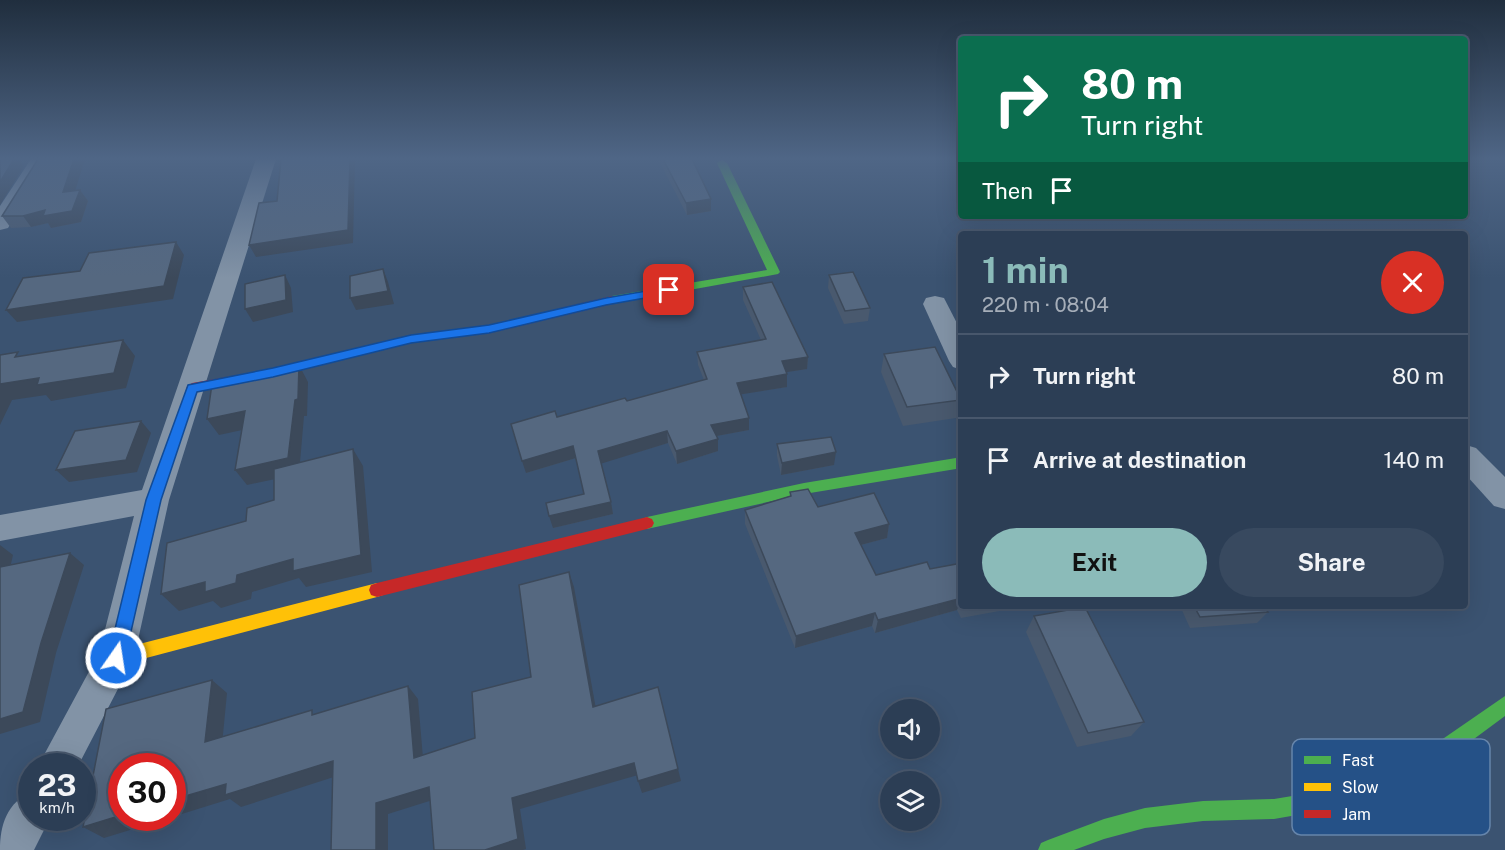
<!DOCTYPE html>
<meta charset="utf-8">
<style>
:root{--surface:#2c3e55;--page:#38495f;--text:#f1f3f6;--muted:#a6aeb9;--line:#48576c;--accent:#8bbbb9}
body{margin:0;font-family:"Public Sans",sans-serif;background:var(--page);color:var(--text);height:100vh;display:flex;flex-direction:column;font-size:22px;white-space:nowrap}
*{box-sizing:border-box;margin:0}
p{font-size:20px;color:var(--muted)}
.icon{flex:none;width:33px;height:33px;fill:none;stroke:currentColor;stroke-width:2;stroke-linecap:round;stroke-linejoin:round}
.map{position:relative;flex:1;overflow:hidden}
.sheet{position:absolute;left:958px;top:231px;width:510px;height:378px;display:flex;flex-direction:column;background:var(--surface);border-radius:6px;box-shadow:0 6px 24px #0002,0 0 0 2px var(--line)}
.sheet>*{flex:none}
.guide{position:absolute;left:958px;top:36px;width:510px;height:183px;border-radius:6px;box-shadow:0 6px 24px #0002,0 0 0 2px var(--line);background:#0b6e4f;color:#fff;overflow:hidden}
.fabs{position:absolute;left:880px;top:699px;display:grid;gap:12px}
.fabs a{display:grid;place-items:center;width:60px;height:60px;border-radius:50%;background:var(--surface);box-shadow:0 6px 24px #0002,0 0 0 2px var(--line);font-size:30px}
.speed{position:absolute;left:18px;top:753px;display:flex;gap:12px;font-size:30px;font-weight:700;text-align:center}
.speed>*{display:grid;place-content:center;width:78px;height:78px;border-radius:50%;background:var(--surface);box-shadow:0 6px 24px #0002,0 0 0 2px var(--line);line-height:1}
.speed small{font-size:15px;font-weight:400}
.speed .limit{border:9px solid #d22;background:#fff;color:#111}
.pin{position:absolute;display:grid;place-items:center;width:51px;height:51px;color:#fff;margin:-26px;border-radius:12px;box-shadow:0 3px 9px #0006}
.me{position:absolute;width:66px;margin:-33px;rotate:13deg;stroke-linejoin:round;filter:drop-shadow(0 0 4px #0008)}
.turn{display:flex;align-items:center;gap:21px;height:126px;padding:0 24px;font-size:27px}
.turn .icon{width:78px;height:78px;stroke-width:2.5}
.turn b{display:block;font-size:42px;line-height:51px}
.then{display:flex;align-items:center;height:57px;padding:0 24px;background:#0003;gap:12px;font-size:22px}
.round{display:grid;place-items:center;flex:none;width:63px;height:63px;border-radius:32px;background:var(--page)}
.overview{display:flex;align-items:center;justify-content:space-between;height:102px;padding:0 24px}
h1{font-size:36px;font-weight:700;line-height:45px;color:var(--accent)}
.action{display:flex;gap:12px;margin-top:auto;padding:12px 24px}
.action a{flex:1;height:69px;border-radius:36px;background:var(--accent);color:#111;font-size:24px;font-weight:700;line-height:69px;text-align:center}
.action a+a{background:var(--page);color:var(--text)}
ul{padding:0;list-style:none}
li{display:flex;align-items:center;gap:18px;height:84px;padding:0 24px;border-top:2px solid var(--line)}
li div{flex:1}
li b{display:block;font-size:22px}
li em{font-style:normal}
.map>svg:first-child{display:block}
</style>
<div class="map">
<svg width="1505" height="850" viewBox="0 0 1505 850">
<rect width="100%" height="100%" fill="#3b5371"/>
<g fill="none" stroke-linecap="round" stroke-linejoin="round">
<g fill="#8293a6" fill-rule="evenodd">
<path d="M 31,159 L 51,159 L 8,228 L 0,230 L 0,206 Z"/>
<path d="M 256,159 L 276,159 L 169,500 L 134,658 L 78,766 L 38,766 L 99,653 L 134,516 L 0,541 L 0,515 L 142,490 Z"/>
<path d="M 935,296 L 944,298 L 962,333 L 962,370 L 953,367 L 949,361 L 923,304 L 926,298 Z"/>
<path d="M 1466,445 L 1476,448 L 1505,477 L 1505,509 L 1494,506 L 1466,475 Z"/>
<path d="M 32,792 L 32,818 L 50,818 L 34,850 L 0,850 C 0,825 7,802 32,792 Z"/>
</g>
<g fill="#4caf50" fill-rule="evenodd">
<path d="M 722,160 L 727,163 L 780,272 L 778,274 L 612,304 L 608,303 L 606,300 L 612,296 L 767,270 L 717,163 Z"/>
<path d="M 962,457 L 962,468 L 804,494 L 647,529 L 642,527 L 640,523 L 642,519 L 647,517 L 804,483 Z"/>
<path d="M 1505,696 L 1505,716 L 1432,770 L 1354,805 L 1274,819 L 1203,821 L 1145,828 L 1104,839 L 1074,850 L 1038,850 L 1041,843 L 1048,840 L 1104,819 L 1145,808 L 1203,801 L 1274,799 L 1353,786 L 1418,756 Z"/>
</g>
<path fill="#ffc107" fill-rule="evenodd" d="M 377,583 L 383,585 L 385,590 L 383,595 L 377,597 L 116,666 L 110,664 L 108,658 L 110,652 L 116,650 Z"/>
<g fill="#c62828" fill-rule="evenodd">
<path d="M 612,296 L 618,300 L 616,303 L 490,333 L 411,343 L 273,377 L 192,393 L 186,388 L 192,383 L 273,369 L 411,335 L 490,325 Z"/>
<path d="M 647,517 L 652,519 L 654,523 L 652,527 L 647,529 L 377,597 L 371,595 L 369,590 L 371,585 L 377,583 Z"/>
</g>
</g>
<g fill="#49596e">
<path d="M 658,159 L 692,159 L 711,211 L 687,215 Z"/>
<path d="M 75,190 L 80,190 L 88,201 L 81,222 L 51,228 L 48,223 L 31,227 L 11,228 L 2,216 Z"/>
<path d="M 829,275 L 870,308 L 868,321 L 844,324 L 828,288 Z"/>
<path d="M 743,287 L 808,357 L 807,369 L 786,372 L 787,387 L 741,394 L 749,430 L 716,436 L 718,451 L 677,464 L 668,443 L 601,463 L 613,514 L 553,528 L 584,494 L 576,458 L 526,473 L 557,417 L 627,401 L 704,380 L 698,365 L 697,352 L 761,340 L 743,300 Z"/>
<path d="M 884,354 L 961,400 L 956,418 L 903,426 L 881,372 Z"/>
<path d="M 777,444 L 834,465 L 781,475 L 777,456 Z"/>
<path d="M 790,492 L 818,507 L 889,524 L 887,538 L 861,545 L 876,575 L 930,569 L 962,563 L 962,606 L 1017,606 L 1016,608 L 961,618 L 957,610 L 875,633 L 872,626 L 795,648 L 745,524 L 745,510 L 790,496 Z"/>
<path d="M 1180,606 L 1264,606 L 1268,612 L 1257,623 L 1190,628 Z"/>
<path d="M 1034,616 L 1144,722 L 1131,736 L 1077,747 L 1026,632 Z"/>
</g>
<g fill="#3c495a">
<path d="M 14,159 L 19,159 L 24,166 L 0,205 L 0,182 Z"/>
<path d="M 74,159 L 85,159 L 71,204 L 63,192 Z"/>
<path d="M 350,159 L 355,159 L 353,243 L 256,257 L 249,245 Z"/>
<path d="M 80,190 L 88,201 L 81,222 L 51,228 L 48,223 L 31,227 L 23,216 L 45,210 Z"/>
<path d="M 711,199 L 711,211 L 687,215 L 686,203 Z"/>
<path d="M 176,242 L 184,255 L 173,299 L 17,322 L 6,310 Z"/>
<path d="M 383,269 L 388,282 L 394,304 L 356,310 L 350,298 Z"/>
<path d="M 285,275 L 291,288 L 293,312 L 253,322 L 245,309 Z"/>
<path d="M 123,340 L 135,356 L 126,388 L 51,401 L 46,395 L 12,400 L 0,425 L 0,384 L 39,378 Z"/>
<path d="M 808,357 L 807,369 L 781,373 L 782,361 Z"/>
<path d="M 299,365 L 308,382 L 307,416 L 304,416 L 299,474 L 247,485 L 235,470 Z"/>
<path d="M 787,374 L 787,387 L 737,395 L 737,383 Z"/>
<path d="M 245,411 L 256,427 L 219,435 L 207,419 Z"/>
<path d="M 749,418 L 749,430 L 711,437 L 711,425 Z"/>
<path d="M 141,421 L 151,433 L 137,472 L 69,482 L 56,470 Z"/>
<path d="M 667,431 L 668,443 L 600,464 L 598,451 Z"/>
<path d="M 718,439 L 718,451 L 677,464 L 676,451 Z"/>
<path d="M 573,446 L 576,458 L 526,473 L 522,461 Z"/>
<path d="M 353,449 L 363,466 L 372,572 L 306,587 L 299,578 L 252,592 L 251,599 L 221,608 L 213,601 L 179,611 L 161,594 L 205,582 L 237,575 Z"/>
<path d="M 836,452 L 834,465 L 781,475 L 782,463 Z"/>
<path d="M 611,502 L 613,514 L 553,528 L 549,516 Z"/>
<path d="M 889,524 L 887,538 L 853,547 L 855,533 Z"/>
<path d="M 0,545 L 13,555 L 7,581 L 0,576 Z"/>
<path d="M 70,553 L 84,565 L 56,653 L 40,722 L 0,734 L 0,719 L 41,643 Z"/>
<path d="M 569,572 L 574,587 L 598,720 L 593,707 Z"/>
<path d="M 962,598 L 957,610 L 875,633 L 878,620 Z"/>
<path d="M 875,613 L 872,626 L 795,648 L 796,636 Z"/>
<path d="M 212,680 L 227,693 L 221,755 L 205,742 Z"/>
<path d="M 408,686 L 418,699 L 424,770 L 414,758 Z"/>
<path d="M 333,761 L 346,773 L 241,807 L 230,799 L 172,817 L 172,800 L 226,784 Z"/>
<path d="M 634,763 L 638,775 L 520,809 L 526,849 L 523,850 L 485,850 L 512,798 Z"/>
<path d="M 678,769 L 681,781 L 642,793 L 638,781 Z"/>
<path d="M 429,787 L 439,798 L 388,814 L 388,850 L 376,850 L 376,803 Z"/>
<path d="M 122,815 L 122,818 L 169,818 L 104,838 L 83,827 Z"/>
</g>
<g fill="#556880" stroke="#3c495a" stroke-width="1.5">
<path d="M 0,159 L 14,159 L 0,182 Z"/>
<path d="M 38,159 L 74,159 L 63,192 L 80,190 L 72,211 L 43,216 L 45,210 L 23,216 L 2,216 Z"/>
<path d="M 281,159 L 350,159 L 348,230 L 249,245 L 259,203 L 277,201 Z"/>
<path d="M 663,159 L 692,159 L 711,199 L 686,203 Z"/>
<path d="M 176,242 L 164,286 L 6,310 L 23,278 L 80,271 L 89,253 Z"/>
<path d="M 383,269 L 388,291 L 350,298 L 350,276 Z"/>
<path d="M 853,272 L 870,308 L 845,311 L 829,275 Z"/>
<path d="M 285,275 L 286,300 L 245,309 L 245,284 Z"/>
<path d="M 772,282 L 808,357 L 782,361 L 787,374 L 737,383 L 749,418 L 711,425 L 718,439 L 676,451 L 667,431 L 598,451 L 611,502 L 549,516 L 546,503 L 584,494 L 573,446 L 522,461 L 511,424 L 555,411 L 557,417 L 625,398 L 627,401 L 707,379 L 697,352 L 766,339 L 743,287 Z"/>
<path d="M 123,340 L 114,373 L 37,385 L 39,378 L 0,384 L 0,355 L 18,352 L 15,357 Z"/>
<path d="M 935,347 L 961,400 L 907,407 L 884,354 Z"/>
<path d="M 299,365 L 298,399 L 295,400 L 288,458 L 235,470 L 245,411 L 207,419 L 212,384 Z"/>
<path d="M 141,421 L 126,460 L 56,470 L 75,431 Z"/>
<path d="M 831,437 L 836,452 L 782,463 L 777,444 Z"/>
<path d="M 353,449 L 361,555 L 293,571 L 293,559 L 237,575 L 236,583 L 205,592 L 205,582 L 161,594 L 167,543 L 246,521 L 247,508 L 274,500 L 274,469 Z"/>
<path d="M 808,489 L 818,507 L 874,493 L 889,524 L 855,533 L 876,575 L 927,562 L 930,569 L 962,563 L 962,598 L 878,620 L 875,613 L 796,636 L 745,510 L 791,496 L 790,492 Z"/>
<path d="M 70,553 L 41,643 L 23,712 L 0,719 L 0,567 Z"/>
<path d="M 569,572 L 593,707 L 658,687 L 678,769 L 638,781 L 634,763 L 512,798 L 518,839 L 485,850 L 434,850 L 429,787 L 376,803 L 376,850 L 331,850 L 333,761 L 225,795 L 226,784 L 172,800 L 172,766 L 122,766 L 122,815 L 83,827 L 106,709 L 212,680 L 205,742 L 312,710 L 312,715 L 408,686 L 414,758 L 475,738 L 472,692 L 531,677 L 519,585 Z"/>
<path d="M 1194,606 L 1264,606 L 1268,612 L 1200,617 Z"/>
<path d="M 1085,607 L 1144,722 L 1088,733 L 1034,616 Z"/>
</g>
<linearGradient id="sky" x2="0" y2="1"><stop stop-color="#202e3e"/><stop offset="0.57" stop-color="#4f6686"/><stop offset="1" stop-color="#4f6686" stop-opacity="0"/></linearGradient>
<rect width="1505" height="278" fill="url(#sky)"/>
<path fill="#1a73e8" stroke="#114b97" stroke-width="1.5" d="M 669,287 L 673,288 L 673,293 L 606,305 L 489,333 L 411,343 L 273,377 L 197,392 L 161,500 L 125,658 L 122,663 L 116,666 L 110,663 L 108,658 L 146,500 L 188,385 L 273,368 L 411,335 L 489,325 L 606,298 Z"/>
<rect x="1292" y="739" width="198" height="96" rx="9" fill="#255187" stroke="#6685ab" stroke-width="1.5"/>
<rect x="1304" y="756" width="27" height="8" fill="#4caf50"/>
<rect x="1304" y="783" width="27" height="8" fill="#ffc107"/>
<rect x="1304" y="810" width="27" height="8" fill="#c62828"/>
<g font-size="16" fill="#fff">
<text x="1342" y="766">Fast</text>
<text x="1342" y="793">Slow</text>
<text x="1342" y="820">Jam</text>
</g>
</svg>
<div class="fabs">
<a><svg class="icon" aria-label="sound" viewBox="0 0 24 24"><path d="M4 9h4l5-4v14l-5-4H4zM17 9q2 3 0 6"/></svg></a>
<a><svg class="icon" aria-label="layers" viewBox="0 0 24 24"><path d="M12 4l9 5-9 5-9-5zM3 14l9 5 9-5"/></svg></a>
</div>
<div class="speed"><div>23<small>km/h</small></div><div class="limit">30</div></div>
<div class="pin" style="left:669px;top:290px;background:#d93025"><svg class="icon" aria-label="arrive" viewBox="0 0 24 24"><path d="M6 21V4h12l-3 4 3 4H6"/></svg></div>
<svg class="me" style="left:116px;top:658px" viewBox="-20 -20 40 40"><circle r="17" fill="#1a73e8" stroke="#fff" stroke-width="3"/><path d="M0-11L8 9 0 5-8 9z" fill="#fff"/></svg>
<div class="guide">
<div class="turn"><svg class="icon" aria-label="right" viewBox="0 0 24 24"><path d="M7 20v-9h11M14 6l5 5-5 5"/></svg><div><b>80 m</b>Turn right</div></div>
<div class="then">Then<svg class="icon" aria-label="arrive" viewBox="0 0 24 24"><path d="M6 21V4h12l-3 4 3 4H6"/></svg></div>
</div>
<section class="sheet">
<div class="overview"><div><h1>1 min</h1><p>220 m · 08:04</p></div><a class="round" style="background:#d93025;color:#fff"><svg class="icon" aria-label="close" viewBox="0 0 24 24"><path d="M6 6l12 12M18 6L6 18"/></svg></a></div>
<ul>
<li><svg class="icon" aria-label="right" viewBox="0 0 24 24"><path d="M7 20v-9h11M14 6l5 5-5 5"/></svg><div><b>Turn right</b></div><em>80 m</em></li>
<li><svg class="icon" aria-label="arrive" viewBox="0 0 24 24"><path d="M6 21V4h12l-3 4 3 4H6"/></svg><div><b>Arrive at destination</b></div><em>140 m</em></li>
</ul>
<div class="action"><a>Exit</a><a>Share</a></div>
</section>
</div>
